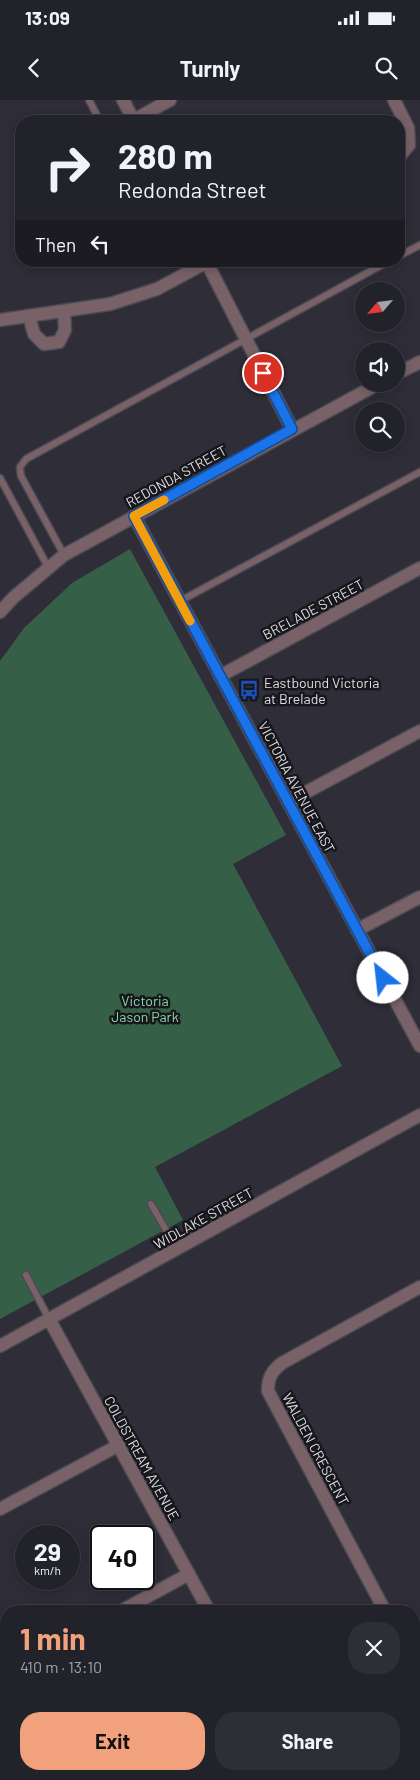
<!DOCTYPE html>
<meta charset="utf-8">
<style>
:root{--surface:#22222a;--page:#2e2f36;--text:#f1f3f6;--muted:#a2a4a8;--line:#3f3f47;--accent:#f1a17c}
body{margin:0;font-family:Barlow,sans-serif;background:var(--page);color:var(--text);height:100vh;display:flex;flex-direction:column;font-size:19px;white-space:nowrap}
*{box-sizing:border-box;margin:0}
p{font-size:16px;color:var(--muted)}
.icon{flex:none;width:28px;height:28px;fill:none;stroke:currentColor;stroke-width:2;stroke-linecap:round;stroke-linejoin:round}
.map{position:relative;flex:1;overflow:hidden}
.details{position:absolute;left:0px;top:1505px;width:420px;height:175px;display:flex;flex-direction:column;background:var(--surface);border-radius:20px 20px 0 0;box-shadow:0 2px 12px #0003,0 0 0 1px var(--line)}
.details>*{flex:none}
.top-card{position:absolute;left:15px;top:15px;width:390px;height:152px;border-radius:20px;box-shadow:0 2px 12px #0003,0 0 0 1px var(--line);background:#22222a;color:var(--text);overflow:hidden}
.needle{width:32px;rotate:242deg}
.buttons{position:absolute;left:355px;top:182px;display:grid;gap:10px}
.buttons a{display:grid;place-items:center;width:50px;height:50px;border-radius:50%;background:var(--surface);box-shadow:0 2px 12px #0003,0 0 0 1px var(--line);font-size:25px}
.speed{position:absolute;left:15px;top:1425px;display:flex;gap:10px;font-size:25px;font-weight:700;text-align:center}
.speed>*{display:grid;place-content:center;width:65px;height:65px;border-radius:50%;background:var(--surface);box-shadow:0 2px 12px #0003,0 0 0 1px var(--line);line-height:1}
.speed small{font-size:12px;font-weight:400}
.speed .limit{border:2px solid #111;border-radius:8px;background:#fff;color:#111}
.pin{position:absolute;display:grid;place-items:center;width:42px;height:42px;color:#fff;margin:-21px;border:2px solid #fff;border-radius:50%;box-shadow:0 1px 5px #0007}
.me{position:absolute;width:55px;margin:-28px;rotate:331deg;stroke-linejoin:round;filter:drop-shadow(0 0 4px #0008)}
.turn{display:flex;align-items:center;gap:18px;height:105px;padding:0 20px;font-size:22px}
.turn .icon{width:65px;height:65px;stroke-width:2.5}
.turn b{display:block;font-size:35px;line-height:42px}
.then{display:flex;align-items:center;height:48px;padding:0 20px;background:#0003;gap:10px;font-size:19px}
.round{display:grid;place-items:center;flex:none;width:52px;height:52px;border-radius:20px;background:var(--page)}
.summary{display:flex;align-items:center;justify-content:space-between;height:85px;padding:0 20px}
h1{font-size:30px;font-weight:700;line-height:38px;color:var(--accent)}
.primary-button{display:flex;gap:10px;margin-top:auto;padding:10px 20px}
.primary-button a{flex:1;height:58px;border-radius:20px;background:var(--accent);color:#111;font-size:20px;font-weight:700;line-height:58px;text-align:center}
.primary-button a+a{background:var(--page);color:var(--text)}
.status{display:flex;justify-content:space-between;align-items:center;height:35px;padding:0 25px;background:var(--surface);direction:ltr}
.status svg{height:14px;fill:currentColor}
header{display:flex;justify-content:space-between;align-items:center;height:65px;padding:0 20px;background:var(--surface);font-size:22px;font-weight:700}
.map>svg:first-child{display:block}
</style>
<div class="status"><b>13:09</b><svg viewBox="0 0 49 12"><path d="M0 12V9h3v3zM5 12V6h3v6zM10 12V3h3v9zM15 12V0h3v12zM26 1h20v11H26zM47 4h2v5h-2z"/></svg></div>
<header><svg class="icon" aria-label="back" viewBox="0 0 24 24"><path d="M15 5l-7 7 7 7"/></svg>Turnly<svg class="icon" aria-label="search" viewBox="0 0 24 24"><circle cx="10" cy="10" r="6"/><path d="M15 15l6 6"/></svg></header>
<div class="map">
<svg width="420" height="1680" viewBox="0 0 420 1680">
<rect width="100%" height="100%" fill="#2e2d38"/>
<path fill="#365f48" d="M 130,449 L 286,735 L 233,764 L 342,966 L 155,1067 L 183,1120 L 0,1219 L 0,561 L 24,528 L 72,483 Z"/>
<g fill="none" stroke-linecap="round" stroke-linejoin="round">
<defs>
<g id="service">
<path d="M 89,0 L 100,21"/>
<path d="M 399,156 L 420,145"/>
<path d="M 0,378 L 48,467"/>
<path d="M 64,455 L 21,376 L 20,367 L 26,359 L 389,161"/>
<path d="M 180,501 L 420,372"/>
<path d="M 151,1104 L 177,1149"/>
<path d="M 26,1175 L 49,1219"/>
</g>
<g id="minor">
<path d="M 123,0 L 134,21"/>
<path d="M 394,0 L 408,28 L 409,45 L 399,57"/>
<path d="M 134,20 L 170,0"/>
<path d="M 206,161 L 292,329"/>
<path d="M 29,216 L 34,234 L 44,244 L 59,242 L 65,230 L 64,211"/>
<path d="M 0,220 L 110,204 L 157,189 L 209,161"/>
<path d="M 220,576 L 420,468"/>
<path d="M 288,702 L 420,631"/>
<path d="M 357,830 L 420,797"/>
<path d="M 49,1219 L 209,1511"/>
<path d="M 0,1246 L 420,1015"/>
<path d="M 0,1409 L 119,1345"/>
<path d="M 121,1511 L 189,1474"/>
<path d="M 385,1511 L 268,1291 C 268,1277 272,1271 282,1263 L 420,1187"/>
<path d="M 414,1566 L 420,1578"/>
<path d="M 0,1578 L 6,1574"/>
<path d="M 297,1674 L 300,1680"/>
<path d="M 127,1680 L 139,1674"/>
</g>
<g id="tertiary">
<path d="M 396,274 L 420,262"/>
<path d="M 134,416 L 420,946"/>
<path d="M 0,512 L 14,497 L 64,455 L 378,284"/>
</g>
</defs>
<use href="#service" stroke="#4a4954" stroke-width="9"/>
<use href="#minor" stroke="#4a4954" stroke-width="15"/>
<use href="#tertiary" stroke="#4a4954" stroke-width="15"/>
<use href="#service" stroke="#786267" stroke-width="6"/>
<use href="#minor" stroke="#786267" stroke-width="12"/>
<use href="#tertiary" stroke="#786267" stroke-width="12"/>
</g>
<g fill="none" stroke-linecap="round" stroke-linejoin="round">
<defs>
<path id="route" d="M 263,273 L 292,329 L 134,416 L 383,878"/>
</defs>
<use href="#route" stroke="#114b97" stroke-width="12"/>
<use href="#route" stroke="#1a73e8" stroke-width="9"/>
<path stroke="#f59e0b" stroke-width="9" d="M 164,400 L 134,416 L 190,521"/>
</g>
<defs>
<symbol id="bus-bare" viewBox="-9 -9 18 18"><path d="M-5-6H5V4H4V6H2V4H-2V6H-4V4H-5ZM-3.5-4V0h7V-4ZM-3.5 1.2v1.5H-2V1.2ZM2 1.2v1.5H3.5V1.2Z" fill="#1a4fb4" stroke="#17161b" stroke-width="2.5" paint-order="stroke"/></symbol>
</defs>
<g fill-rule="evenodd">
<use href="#bus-bare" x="235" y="576" width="28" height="28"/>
</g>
<g text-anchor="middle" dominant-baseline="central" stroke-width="5" stroke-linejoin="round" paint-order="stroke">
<g font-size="14" fill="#dedde4" stroke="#17161b">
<text transform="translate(176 376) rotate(-29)">REDONDA STREET</text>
<text transform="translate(313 509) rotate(-28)">BRELADE STREET</text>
<text transform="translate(297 687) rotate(62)">VICTORIA AVENUE EAST</text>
<text transform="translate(203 1118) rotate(-29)">WIDLAKE STREET</text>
<text transform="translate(316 1349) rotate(62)">WALDEN CRESCENT</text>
<text transform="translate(142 1358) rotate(61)">COLDSTREAM AVENUE</text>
</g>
<g font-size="14" fill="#dedde4" stroke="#17161b" text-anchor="start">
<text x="264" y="582">Eastbound Victoria<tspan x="264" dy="16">at Brelade</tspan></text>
</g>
<g font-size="14" fill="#8dd7ad" stroke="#17161b">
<text x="145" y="900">Victoria<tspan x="145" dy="16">Jason Park</tspan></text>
</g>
</g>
</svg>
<div class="buttons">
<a><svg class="needle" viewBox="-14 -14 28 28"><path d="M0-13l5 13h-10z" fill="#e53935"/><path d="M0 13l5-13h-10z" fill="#a2a4a8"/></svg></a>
<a><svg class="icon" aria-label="sound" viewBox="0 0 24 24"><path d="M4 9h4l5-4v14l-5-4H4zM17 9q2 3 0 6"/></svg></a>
<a><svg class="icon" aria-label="search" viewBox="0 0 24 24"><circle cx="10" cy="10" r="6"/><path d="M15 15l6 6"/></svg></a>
</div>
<div class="speed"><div>29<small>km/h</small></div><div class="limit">40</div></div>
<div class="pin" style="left:263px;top:273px;background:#d93025"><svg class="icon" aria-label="arrive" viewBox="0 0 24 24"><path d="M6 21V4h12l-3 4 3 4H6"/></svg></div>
<svg class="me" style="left:383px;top:878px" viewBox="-20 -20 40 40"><circle r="19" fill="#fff"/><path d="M0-13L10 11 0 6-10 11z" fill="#1a73e8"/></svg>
<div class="top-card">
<div class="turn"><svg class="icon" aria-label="right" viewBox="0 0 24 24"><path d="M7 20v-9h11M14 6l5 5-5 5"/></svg><div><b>280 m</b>Redonda Street</div></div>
<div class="then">Then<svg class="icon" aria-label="left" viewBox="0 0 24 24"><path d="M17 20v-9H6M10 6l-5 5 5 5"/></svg></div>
</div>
<section class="details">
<div class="summary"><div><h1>1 min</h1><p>410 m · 13:10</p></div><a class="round"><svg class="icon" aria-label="close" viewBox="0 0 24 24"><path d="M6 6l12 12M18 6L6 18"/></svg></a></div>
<div class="primary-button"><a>Exit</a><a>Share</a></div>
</section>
</div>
